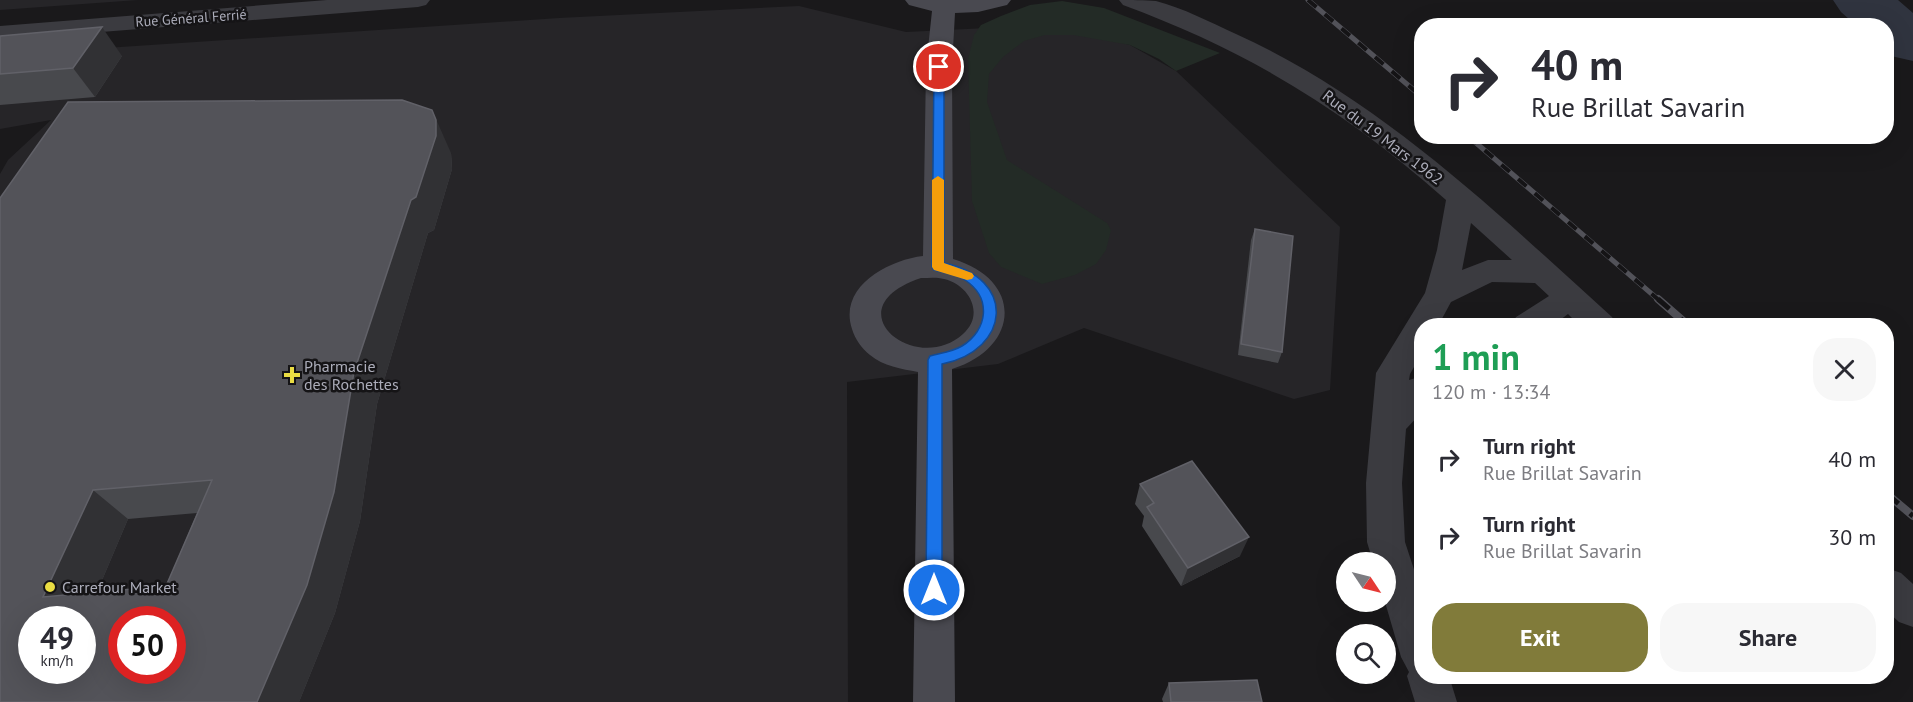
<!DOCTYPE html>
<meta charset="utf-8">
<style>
:root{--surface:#fff;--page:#f7f7f7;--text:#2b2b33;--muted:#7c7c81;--accent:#817b3a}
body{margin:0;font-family:"PT Sans",sans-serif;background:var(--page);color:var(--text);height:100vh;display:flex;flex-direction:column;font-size:22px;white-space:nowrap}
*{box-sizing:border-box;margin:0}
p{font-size:20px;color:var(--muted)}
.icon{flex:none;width:33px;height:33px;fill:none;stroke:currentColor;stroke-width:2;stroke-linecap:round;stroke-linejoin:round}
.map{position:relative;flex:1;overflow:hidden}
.panel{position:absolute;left:1414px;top:318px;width:480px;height:366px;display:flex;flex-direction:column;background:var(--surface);border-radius:24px;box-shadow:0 6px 24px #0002}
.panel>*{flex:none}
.top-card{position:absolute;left:1414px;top:18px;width:480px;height:126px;border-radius:24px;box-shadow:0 6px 24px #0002;background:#fff;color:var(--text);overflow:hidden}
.needle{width:39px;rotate:125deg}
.controls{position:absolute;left:1336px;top:552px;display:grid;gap:12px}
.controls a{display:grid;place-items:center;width:60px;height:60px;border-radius:50%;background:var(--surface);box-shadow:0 6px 24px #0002;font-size:30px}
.speed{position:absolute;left:18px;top:606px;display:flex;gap:12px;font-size:30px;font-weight:700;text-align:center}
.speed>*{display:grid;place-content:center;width:78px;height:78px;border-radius:50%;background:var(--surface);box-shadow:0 6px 24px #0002;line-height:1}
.speed small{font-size:15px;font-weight:400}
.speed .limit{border:9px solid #d22;background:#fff;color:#111}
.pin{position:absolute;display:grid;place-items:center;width:51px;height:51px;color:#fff;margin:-26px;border:3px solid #fff;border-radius:50%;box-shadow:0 2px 6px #0007}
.me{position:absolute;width:66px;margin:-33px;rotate:0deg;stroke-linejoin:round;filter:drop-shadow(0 0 4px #0008)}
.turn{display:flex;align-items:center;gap:21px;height:126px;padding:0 18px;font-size:27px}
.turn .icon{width:78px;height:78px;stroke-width:2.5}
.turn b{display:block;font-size:42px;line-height:51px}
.round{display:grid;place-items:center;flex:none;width:63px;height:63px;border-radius:24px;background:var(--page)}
.summary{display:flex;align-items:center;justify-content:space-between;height:102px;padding:0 18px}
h1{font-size:36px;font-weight:600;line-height:45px;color:#1e9e55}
.action{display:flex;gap:12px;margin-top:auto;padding:12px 18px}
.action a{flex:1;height:69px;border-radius:24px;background:var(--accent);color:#fff;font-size:24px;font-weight:600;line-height:69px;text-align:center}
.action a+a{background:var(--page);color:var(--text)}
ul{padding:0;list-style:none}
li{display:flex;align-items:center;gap:18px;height:78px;padding:0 18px}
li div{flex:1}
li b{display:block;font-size:22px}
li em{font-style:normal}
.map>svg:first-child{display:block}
</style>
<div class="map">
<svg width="1913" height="702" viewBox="0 0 1913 702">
<rect width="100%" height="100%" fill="#1a191b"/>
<g fill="#262528" fill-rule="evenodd">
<path d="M 0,0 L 138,0 L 0,10 Z"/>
<path d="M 799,6 L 906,32 L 1047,25 L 1130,45 L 1176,71 L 1340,227 L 1330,390 L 1294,399 L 1084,328 L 998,364 L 847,382 L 848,702 L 0,702 L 0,174 L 8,160 L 51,120 L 0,129 L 0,55 L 559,18 ZM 32,620 L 82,620 L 82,670 L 32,670 ZM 122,620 L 172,620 L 172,670 L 122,670 Z"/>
</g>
<path fill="#232b26" d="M 1062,1 L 1104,8 L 1220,53 L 1176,71 L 1159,59 L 1130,45 L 1073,35 L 1045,35 L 1024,41 L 1003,57 L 989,74 L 987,102 L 1007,160 L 1107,223 L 1111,230 L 1106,250 L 1096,264 L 1075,275 L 1042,284 L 1001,267 L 989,253 L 972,201 L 968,59 L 974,35 L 981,25 L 1001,16 L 1030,5 Z"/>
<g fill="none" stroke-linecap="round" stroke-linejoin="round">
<path fill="#30343f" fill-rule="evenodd" d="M 1833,0 L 1898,0 L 1913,13 L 1913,61 L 1891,56 L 1887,52 L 1887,26 L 1857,26 L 1841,12 Z"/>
<g fill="#3b3b40" fill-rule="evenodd">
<path d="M 327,0 L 430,0 L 426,5 L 418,7 L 0,40 L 0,26 Z"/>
<path d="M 1119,0 C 1131,0 1145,0 1156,1 C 1183,8 1210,22 1236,34 C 1381,100 1496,212 1612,317 L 1617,326 L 1580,326 L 1568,314 L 1552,326 L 1511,326 L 1516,317 L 1549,296 L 1535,283 L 1492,282 L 1451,302 L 1438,326 L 1422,326 L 1422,353 L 1410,374 L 1409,380 L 1422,376 L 1422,412 L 1406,429 L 1402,483 L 1405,542 L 1422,594 L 1422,676 L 1449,676 L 1457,702 L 1415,702 L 1407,676 L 1409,672 L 1401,657 L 1385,602 L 1386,562 L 1373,562 L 1367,542 L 1366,483 L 1376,373 L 1425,293 L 1437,250 L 1446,200 C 1346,111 1248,51 1123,5 ZM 1471,223 L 1512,260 L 1488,260 L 1462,270 Z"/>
<path d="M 1887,568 L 1901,573 L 1913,584 L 1913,627 L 1899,622 L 1887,611 Z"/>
</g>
<path fill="#494950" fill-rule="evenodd" d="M 905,0 L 1011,0 L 1007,5 L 978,12 L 955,13 L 952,67 L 953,259 C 1024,280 1020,348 952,369 L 955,702 L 913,702 L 918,372 C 902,369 883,366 870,355 C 862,349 855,339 852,329 C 838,287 888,260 923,256 L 926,67 L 932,11 L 909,5 ZM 921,278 C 929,278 937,277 944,279 C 970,285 985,315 963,334 C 915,377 831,308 921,278 Z"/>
<defs>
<g id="rail-far1">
<path d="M 1308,0 L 1422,97"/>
<path d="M 1468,136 L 1660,301"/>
</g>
<g id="rail">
<path d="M 1658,299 L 1689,326"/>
<path d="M 1887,494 L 1913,516"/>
</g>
</defs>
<use href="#rail-far1" stroke="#525259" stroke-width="5"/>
<use href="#rail" stroke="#525259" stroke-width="8"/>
<use href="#rail-far1" stroke="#151416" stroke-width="4" stroke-dasharray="11" stroke-linecap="butt"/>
<use href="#rail" stroke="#151416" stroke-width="5" stroke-dasharray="15" stroke-linecap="butt"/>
</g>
<g fill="#48494d" fill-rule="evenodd">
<path d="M 0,36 L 122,56 L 95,97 L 0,105 Z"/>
<path d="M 451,153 L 452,169 L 434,230 L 428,233 L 377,404 L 360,521 L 335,613 L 299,702 L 0,702 L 0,198 ZM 197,513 L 166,586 L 97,592 L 128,519 Z"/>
<path d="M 1255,229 L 1282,352 L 1278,363 L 1238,355 L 1251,240 Z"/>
<path d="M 1140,484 L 1240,556 L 1181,586 L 1142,526 L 1144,516 L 1135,504 Z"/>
<path d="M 1169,683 L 1262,702 L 1163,702 L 1162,699 Z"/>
</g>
<g fill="#313134">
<path d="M 102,27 L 122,56 L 95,97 L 73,68 Z"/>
<path d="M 432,110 L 451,153 L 452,169 L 434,230 L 428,233 L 377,404 L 360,521 L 335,613 L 299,702 L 257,702 Z"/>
<path d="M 93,490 L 128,519 L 83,625 L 43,597 Z"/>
<path d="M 1249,537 L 1240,556 L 1181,586 L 1188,568 Z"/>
</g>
<g fill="#535359" stroke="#616168" stroke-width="1.5" fill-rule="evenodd">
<path d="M 102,27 L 73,68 L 0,74 L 0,36 Z"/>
<path d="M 402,100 L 432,110 L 436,120 L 436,136 L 416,197 L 411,200 L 354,372 L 334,492 L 307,585 L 257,702 L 0,702 L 0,198 L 68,102 ZM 212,480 L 166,586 L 43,597 L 93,490 ZM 32,620 L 82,620 L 82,670 L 32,670 ZM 122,620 L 172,620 L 172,670 L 122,670 Z"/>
<path d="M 1255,229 L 1293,236 L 1282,352 L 1241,344 Z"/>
<path d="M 1192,461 L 1249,537 L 1188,568 L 1147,507 L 1154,503 L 1140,484 Z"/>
<path d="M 1257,680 L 1262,702 L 1171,702 L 1169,683 Z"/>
</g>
<path fill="#1a73e8" stroke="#114b97" stroke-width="1.5" d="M 939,64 L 944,67 L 944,263 C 1017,278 1011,350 942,364 L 942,590 L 940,595 L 934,597 L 928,595 L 926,590 L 928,360 L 930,356 C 941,353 952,352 962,346 C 988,330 992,298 965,280 C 955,274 944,273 934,270 L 932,267 L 934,67 Z"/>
<path fill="#f59e0b" d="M 938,176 L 944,180 L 944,263 L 972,273 L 974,276 L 972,279 L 967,280 L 934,270 L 932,267 L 932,180 Z"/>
<g fill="#eadd43" stroke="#151416" stroke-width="2">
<path d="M289 366h6v6h6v6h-6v6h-6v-6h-6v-6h6z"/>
<circle cx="50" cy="587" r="6"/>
</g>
<g text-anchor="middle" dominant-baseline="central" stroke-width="5" stroke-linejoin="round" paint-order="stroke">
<g font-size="14" fill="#acadba" stroke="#151416">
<text transform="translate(191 18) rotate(-4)">Rue Général Ferrié</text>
</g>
<g font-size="16" fill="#acadba" stroke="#151416">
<text transform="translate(1383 137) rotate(37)">Rue du 19 Mars 1962</text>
</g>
<g font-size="16" fill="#acadba" stroke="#151416" text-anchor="start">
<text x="304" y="366">Pharmacie<tspan x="304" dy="18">des Rochettes</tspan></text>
<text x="62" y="587">Carrefour Market</text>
</g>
</g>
</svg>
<div class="controls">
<a><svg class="needle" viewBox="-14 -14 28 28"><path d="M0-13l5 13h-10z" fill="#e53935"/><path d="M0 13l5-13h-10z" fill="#7c7c81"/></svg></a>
<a><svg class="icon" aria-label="search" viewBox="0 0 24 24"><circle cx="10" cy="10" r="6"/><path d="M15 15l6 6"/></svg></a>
</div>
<div class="speed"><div>49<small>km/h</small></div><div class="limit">50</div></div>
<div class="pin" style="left:939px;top:67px;background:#d93025"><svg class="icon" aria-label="arrive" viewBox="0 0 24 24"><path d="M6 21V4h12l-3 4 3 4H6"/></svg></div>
<svg class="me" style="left:934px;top:590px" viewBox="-20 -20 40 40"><circle r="17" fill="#1a73e8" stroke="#fff" stroke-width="3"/><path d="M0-11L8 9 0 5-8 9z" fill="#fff"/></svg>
<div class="top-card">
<div class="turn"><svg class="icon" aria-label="right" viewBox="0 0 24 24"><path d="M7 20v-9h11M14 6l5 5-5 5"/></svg><div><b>40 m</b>Rue Brillat Savarin</div></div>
</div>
<section class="panel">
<div class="summary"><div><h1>1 min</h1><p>120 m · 13:34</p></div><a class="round"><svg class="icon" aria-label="close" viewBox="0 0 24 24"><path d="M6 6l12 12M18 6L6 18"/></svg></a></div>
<ul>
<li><svg class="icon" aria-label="right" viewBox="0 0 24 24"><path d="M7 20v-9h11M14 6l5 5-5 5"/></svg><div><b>Turn right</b><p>Rue Brillat Savarin</p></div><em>40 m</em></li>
<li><svg class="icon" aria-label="right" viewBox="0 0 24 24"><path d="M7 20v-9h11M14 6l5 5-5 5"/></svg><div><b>Turn right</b><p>Rue Brillat Savarin</p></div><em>30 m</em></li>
</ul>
<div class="action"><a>Exit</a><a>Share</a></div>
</section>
</div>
